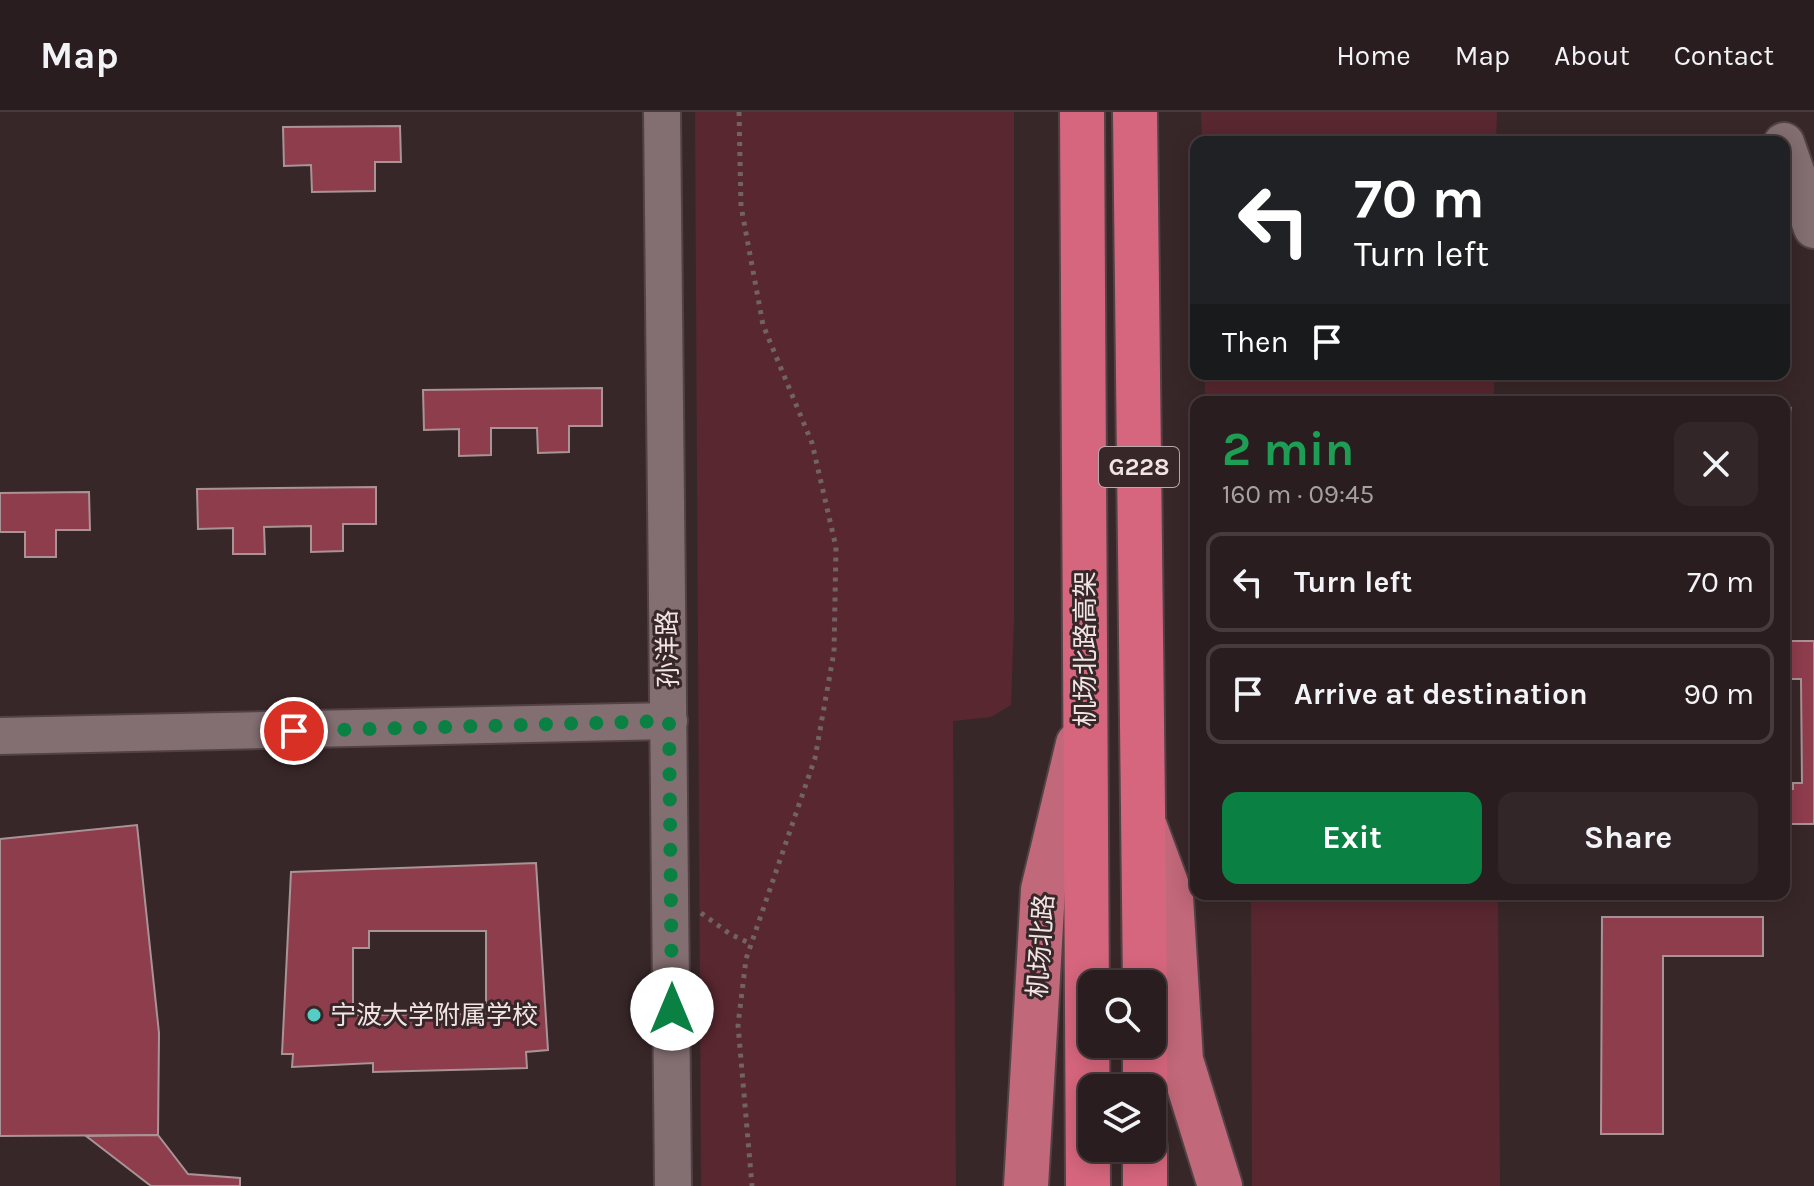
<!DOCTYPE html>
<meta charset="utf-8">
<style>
:root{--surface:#2a1d1f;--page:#322628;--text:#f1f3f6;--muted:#a5a2a4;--line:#463b3d;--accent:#0b8043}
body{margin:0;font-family:Karla,"Noto Sans SC",sans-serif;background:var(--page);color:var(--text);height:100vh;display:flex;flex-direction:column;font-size:30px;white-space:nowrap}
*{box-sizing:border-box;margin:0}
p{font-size:26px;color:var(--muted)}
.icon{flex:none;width:44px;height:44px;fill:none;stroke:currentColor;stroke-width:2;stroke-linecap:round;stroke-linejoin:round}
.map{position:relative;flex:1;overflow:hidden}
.drawer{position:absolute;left:1190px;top:284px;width:600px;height:504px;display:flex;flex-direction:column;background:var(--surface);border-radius:16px;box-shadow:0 4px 20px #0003,0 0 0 2px var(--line)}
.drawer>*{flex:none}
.top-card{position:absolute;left:1190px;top:24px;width:600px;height:244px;border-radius:16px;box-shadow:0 4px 20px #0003,0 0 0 2px var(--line);background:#202124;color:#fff;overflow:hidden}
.buttons{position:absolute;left:1078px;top:858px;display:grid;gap:16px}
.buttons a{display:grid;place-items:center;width:88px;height:88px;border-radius:16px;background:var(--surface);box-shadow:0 4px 20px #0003,0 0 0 2px var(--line);font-size:40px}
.pin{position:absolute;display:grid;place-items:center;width:68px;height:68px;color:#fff;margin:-34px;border:4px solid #fff;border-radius:50%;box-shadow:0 2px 8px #0007}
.me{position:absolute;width:88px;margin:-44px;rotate:0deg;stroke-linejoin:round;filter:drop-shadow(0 0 6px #0008)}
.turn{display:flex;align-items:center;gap:28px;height:168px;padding:0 32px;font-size:36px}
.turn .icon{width:104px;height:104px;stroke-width:2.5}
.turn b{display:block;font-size:56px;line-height:68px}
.then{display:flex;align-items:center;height:76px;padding:0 32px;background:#0003;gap:16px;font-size:30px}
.round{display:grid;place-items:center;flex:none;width:84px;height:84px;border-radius:16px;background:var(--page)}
.head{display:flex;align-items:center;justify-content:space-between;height:136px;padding:0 32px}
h1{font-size:48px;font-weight:700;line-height:60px;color:#1e9e55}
.button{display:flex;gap:16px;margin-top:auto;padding:16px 32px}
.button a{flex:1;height:92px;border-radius:16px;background:var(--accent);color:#fff;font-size:32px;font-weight:700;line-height:92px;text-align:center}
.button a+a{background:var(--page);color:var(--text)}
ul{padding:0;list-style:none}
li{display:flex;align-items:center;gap:24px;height:100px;margin:0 16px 12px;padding:0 16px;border:4px solid var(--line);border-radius:16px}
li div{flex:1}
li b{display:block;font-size:30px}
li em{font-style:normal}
header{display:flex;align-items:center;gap:48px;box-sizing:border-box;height:112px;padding:0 40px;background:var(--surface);border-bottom:2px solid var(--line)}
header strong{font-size:38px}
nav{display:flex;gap:44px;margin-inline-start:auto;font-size:28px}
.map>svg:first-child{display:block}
</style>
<header>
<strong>Map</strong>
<nav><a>Home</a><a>Map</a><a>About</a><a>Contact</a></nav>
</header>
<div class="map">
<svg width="1814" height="1074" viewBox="0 0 1814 1074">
<rect width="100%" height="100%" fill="#382729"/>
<g fill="#592730">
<path d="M 695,0 L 1014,0 L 1014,506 L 1011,593 L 991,605 L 953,609 L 956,1074 L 701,1074 Z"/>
<path d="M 1201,0 L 1497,0 L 1496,30 L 1202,30 Z"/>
<rect x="1205" y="262" width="289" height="28"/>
<path d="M 1251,782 L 1498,782 L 1500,1074 L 1252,1074 Z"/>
</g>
<g fill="#8e3d4d" stroke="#a99395" stroke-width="2" fill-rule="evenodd">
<path d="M 400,14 L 401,50 L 375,50 L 375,79 L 312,80 L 311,53 L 284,54 L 283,15 Z"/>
<path d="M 602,276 L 602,314 L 569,314 L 569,340 L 538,341 L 537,316 L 491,316 L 491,343 L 459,344 L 459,317 L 424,318 L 423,278 Z"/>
<rect x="1784" y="296" width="7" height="101"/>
<path d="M 376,375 L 376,412 L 343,412 L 343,439 L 311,440 L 311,414 L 264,415 L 265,442 L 233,442 L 233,416 L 198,417 L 197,377 Z"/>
<path d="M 89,380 L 90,418 L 56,418 L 56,445 L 25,445 L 25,420 L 0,420 L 0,381 Z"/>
<path d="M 1784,529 L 1814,529 L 1814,712 L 1784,712 L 1784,677 L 1793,677 L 1793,671 L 1802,671 L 1801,567 L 1784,567 Z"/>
<path d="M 137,713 L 159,921 L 158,1023 L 0,1024 L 0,727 Z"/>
<path d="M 536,751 L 548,938 L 526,940 L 527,956 L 373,960 L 373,951 L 292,955 L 293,942 L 282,942 L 291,760 ZM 369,819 L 486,819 L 486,902 L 353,903 L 353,836 L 369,836 Z"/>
<path d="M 1602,805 L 1763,805 L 1763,844 L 1663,844 L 1663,1022 L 1601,1022 Z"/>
<path d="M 158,1023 L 188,1062 L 240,1066 L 240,1074 L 151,1074 L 86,1024 Z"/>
</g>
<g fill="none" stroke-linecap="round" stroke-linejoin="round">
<defs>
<g id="tertiary">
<path d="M 662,0 L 673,1074"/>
<path d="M 0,624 L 669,609"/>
</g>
<path id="secondary" d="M 1784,31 L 1814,116"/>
<g id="primary">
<path d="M 1145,715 L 1171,785 L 1181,948 L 1220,1074"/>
<path d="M 1026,1074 L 1043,778 L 1078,632"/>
</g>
<g id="trunk">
<path d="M 1082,0 L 1088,1074"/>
<path d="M 1135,0 L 1145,872"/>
<path d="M 1145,932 L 1145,976"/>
<path d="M 1145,1036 L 1145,1074"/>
</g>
</defs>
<use href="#tertiary" stroke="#514245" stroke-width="40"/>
<use href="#secondary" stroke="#514245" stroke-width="44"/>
<use href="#primary" stroke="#514245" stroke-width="48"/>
<use href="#trunk" stroke="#514245" stroke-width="48"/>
<g stroke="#716263" stroke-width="5" stroke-dasharray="4 6" stroke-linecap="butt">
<path d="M 739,0 L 741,94 L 763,213 L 812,331 L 836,435 L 834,540 L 815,646 L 746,847 L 738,913 L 752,1074"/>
<path d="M 701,801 L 730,822 L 751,832"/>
</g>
<use href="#tertiary" stroke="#836e71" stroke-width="36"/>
<use href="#secondary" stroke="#836e71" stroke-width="40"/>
<use href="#primary" stroke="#c1687a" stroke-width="44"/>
<use href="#trunk" stroke="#d6667d" stroke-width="44"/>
</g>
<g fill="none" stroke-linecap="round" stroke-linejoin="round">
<path stroke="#0b8043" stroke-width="14" stroke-dasharray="0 25.2" d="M 294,619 L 669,609 L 672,897"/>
</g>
<circle fill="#54cdc7" stroke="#382729" stroke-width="3" cx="314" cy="903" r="8"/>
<g text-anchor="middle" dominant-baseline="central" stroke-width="6" stroke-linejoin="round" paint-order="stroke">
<rect fill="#382729" stroke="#b9abad" stroke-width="2" x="1099" y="335" width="80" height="40" rx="6"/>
<g font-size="24" font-weight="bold" fill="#f0e4e5">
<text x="1139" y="355">G228</text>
</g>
<g font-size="26" fill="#f0e4e5" stroke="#382729">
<text transform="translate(668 537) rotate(-91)">孙洋路</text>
<text transform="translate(1085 537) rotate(-90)">机场北路高架</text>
<text transform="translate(1041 834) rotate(-86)">机场北路</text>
</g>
<g font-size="26" fill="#f0e4e5" stroke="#382729" text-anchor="start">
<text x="330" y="903">宁波大学附属学校</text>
</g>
</g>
</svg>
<div class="buttons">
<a><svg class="icon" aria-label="search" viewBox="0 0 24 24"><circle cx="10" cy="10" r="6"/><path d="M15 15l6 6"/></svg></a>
<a><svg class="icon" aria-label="layers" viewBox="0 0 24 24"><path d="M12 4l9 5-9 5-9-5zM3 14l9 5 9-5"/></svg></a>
</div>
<div class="pin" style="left:294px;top:619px;background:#d93025"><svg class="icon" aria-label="arrive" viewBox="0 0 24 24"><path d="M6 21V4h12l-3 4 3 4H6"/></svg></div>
<svg class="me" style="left:672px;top:897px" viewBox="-20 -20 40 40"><circle r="19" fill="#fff"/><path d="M0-13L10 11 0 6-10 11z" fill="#0b8043"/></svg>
<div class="top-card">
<div class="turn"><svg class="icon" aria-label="left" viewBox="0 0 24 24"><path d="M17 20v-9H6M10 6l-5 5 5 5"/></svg><div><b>70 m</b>Turn left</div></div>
<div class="then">Then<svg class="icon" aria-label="arrive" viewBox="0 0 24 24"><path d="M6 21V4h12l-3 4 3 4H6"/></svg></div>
</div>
<section class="drawer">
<div class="head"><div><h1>2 min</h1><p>160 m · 09:45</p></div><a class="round"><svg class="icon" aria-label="close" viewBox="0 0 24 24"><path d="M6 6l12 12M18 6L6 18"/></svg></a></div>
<ul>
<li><svg class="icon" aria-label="left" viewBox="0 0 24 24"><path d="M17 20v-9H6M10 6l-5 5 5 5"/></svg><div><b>Turn left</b></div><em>70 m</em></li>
<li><svg class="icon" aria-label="arrive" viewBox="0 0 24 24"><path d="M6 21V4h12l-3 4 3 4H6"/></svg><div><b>Arrive at destination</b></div><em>90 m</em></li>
</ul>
<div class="button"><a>Exit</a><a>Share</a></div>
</section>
</div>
